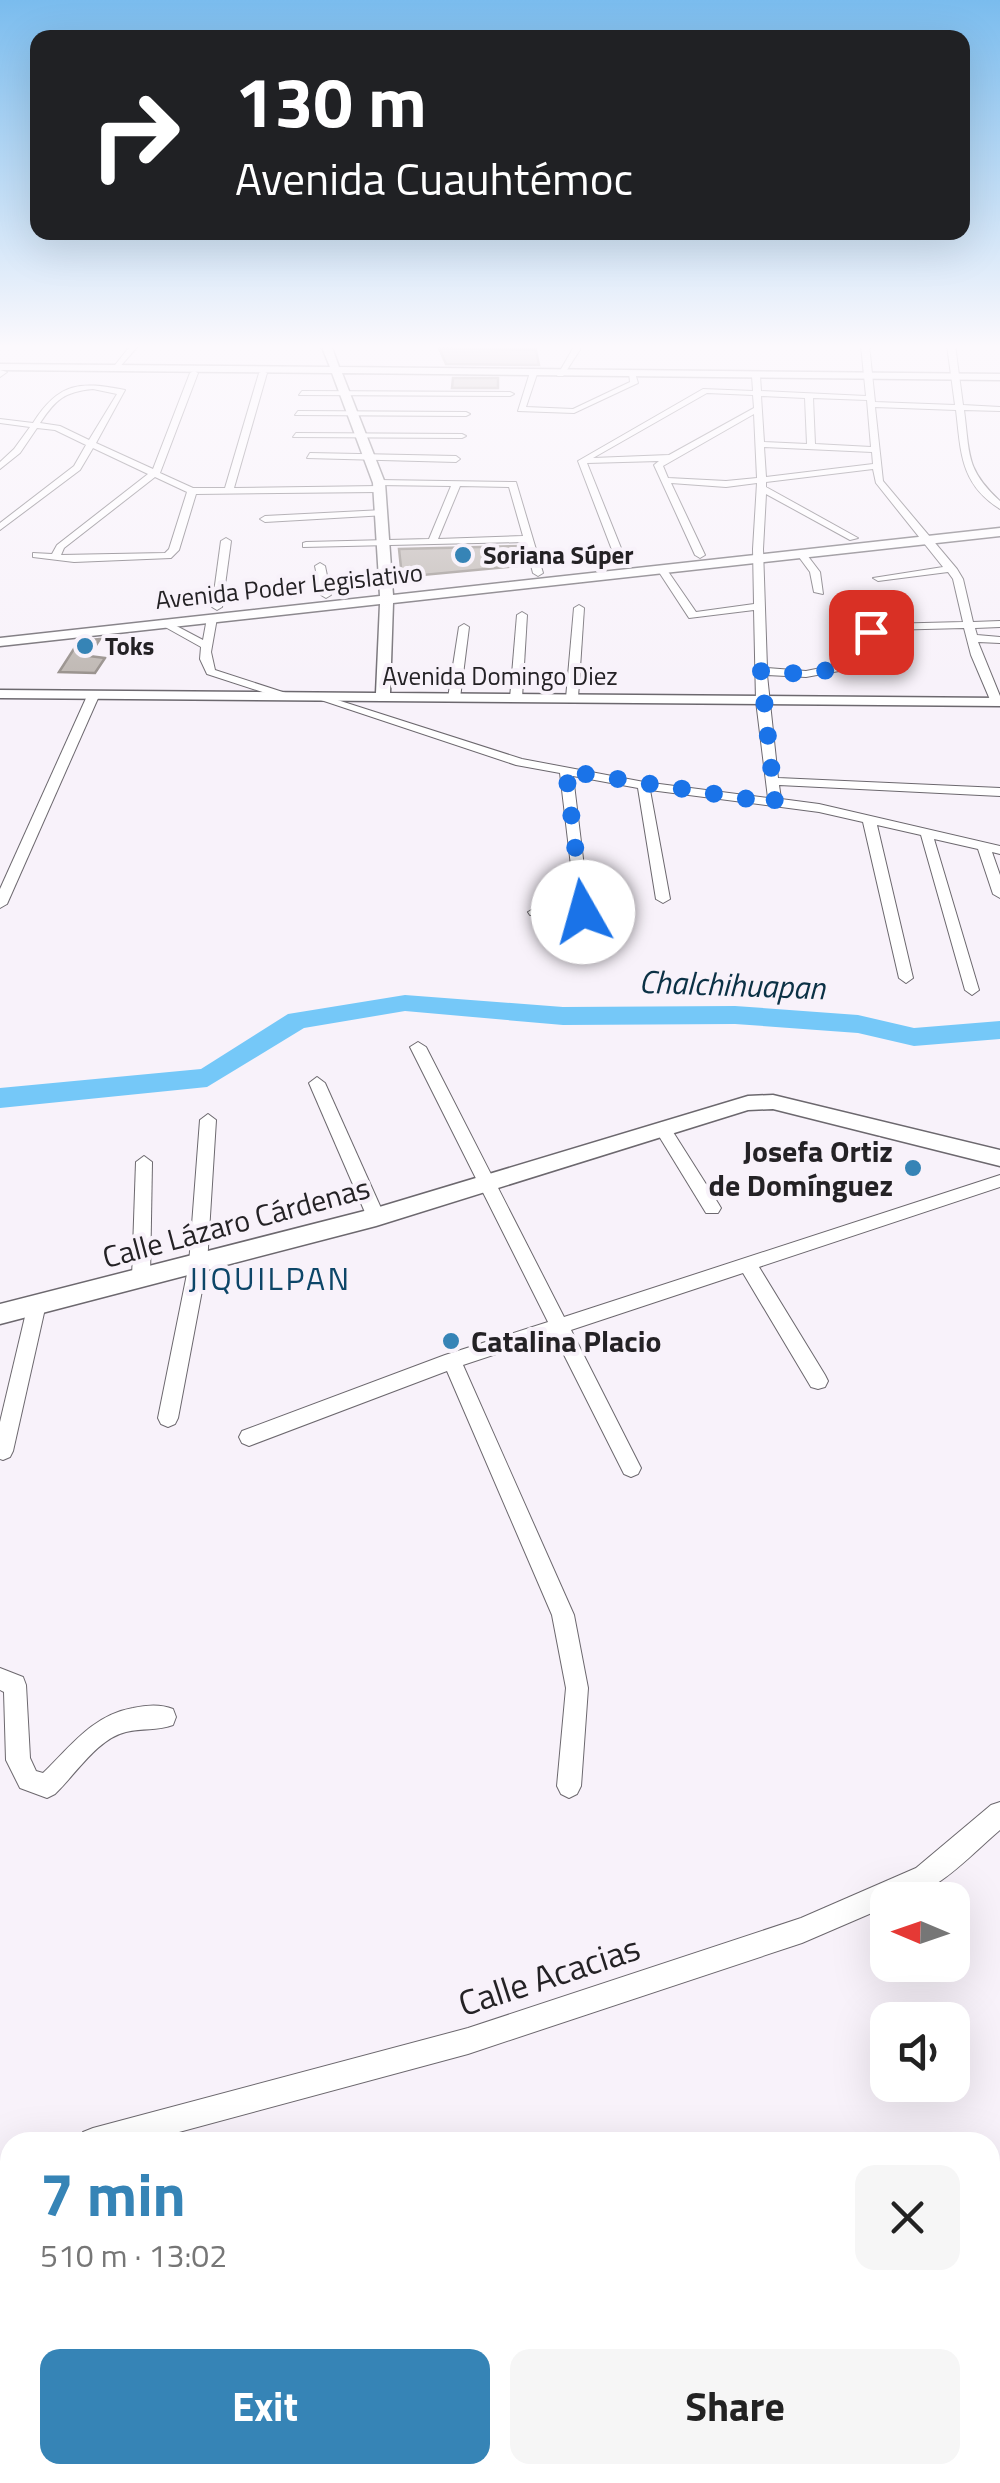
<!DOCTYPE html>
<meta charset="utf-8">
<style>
:root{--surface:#fff;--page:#f6f6f6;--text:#222;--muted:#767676;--accent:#3684b6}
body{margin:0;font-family:"Titillium Web",sans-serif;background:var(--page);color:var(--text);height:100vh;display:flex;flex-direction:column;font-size:38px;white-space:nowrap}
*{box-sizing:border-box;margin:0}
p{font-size:32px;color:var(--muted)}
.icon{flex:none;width:55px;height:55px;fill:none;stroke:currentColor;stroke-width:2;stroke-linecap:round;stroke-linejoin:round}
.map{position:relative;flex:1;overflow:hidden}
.side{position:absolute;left:0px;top:2132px;width:1000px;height:352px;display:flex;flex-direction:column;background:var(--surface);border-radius:30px 30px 0 0;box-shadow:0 10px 40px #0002}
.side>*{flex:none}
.guide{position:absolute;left:30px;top:30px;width:940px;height:210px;border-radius:20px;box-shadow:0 10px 40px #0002;background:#202124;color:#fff;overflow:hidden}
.needle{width:65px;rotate:272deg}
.fabs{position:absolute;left:870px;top:1882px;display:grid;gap:20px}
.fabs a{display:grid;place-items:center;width:100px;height:100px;border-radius:20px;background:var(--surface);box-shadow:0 10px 40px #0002;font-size:50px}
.pin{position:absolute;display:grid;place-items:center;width:85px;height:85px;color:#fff;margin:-42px;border-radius:20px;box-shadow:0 5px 15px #0006}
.me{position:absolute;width:110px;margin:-55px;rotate:353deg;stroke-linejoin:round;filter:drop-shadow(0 0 8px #0008)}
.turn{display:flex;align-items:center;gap:35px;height:210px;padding:0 40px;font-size:45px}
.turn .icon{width:130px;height:130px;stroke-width:2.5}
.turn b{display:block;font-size:70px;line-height:85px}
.round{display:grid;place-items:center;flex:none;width:105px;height:105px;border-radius:20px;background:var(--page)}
.head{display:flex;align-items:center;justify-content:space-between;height:170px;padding:0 40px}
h1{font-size:60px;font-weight:700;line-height:75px;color:var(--accent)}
.button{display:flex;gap:20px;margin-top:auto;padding:20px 40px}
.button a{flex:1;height:115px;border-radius:20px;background:var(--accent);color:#fff;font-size:40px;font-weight:700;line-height:115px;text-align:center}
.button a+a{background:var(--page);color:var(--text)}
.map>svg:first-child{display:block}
</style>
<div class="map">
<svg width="1000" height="2483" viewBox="0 0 1000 2483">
<rect width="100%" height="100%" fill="#f8f2fa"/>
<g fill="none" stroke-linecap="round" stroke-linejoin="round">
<path fill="#75c8f8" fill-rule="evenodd" d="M 405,995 L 563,1007 L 735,1006 L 858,1015 L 914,1028 L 1000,1021 L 1000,1039 L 914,1046 L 858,1033 L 735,1024 L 563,1025 L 405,1011 L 304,1028 L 207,1087 L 0,1108 L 0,1088 L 201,1069 L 288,1014 Z"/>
</g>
<g fill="#bdb6b1" stroke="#958e89" stroke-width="2.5">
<path d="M 439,348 L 536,350 L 539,365 L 446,364 Z"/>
<path d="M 453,378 L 498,378 L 498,388 L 452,388 Z"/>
<path d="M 522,546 L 527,565 L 402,577 L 399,549 Z"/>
<path d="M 100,639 L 89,656 L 105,658 L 95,673 L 59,672 L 79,641 Z"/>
</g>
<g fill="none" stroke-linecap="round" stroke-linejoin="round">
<defs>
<g id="street">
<path d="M 131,345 L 139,345 L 117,370 L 111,370 Z"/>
<path d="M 575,345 L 583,345 L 563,376 L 557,376 Z"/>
<path d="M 861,345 L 869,345 L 875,402 L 955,405 L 947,345 L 955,345 L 963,405 L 1000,407 L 1000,411 L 964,410 C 970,454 965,469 1000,501 L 1000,509 C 960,484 961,452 956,410 L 875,407 L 883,481 L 957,569 L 963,579 L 973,622 L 1000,621 L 1000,627 L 975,628 L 977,635 L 1000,637 L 1000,643 L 978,642 L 1000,696 L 1000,705 L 991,702 L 971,655 L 964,628 L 886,630 L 865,641 L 839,671 L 806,677 L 767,675 L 778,778 L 1000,788 L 1000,796 L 779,785 L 781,799 L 819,804 L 1000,846 L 1000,854 L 992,852 L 1000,875 L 1000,898 L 993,894 L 978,849 L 934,839 L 979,990 L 972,995 L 965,990 L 921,835 L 877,825 L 913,978 L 906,983 L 899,978 L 863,822 L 819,812 L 650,790 L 670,899 L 663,903 L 656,899 L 638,788 L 573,776 L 589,908 L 614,908 L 621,912 L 614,916 L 530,915 L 528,912 L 535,908 L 576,908 L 560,773 L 516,765 L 315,698 L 325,696 L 522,759 L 644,782 L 768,798 L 756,701 L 754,610 L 689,618 L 657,569 L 665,567 L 696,612 L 754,604 L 753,549 L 757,483 L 726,487 L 671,483 L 705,555 L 700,558 L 695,555 L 654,465 L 659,461 L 587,463 L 627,563 L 622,566 L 617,563 L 578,461 L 703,389 L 753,391 L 752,376 L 756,374 L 760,376 L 761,391 L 866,396 ZM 707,393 L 753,395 L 754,408 L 669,455 L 593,458 ZM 761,396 L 805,398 L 807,444 L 764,442 ZM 813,398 L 867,400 L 871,447 L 815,444 ZM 754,414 L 757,478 L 726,481 L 668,478 L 663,466 ZM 764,447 L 872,452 L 873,464 L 766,477 ZM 873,469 L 876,483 L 943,567 L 873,578 L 878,581 L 948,572 L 953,579 L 963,622 L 884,624 L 857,637 L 831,666 L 806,671 L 767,668 L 763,549 L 766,494 L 850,540 L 858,538 L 766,487 L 766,482 Z"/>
<path d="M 531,369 L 538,371 L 526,407 L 573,409 L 630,382 L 629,373 L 635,373 L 638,383 L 574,413 L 518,411 Z"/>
<path d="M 0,370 L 7,372 L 0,377 Z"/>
<path d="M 194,371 L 198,373 L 160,473 L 193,488 L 225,488 L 259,373 L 263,371 L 267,373 L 234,488 L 379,486 L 383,489 L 379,492 L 196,494 L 179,550 L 171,558 L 74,562 L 33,557 L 33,553 L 52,554 L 57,545 L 148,474 L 93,448 L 80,470 L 0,530 L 0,523 L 74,466 L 86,445 L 55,430 L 37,428 L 20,453 L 0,469 L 0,462 L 14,449 L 30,427 L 0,423 L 0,419 L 33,423 C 59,382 80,381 125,390 L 96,443 L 153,469 L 190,373 ZM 93,389 L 117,394 L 89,440 L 60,426 L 40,423 C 56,399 64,392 93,389 ZM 155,477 L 187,492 L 169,549 L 165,553 L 61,555 L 64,548 Z"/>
<path d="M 302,391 L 510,392 L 514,394 L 510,396 L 299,395 Z"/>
<path d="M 298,411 L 466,412 L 470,414 L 466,416 L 295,415 Z"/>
<path d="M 296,433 L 462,434 L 466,436 L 462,438 L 293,437 Z"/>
<path d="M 310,453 L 456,456 L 460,459 L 456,462 L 307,458 Z"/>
<path d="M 379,480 L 516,482 L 543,573 L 538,576 L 533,573 L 525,542 L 303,547 L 303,543 L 306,542 L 429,539 L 451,486 L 376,485 ZM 460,486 L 509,487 L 523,536 L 438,539 Z"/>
<path d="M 383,510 L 386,511 L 386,515 L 265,522 L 260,519 L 265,516 Z"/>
<path d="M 226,538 L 231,541 L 222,607 L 217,610 L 212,607 L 221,541 Z"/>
<path d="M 798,551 L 804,551 L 820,572 L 823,594 L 814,592 L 810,572 L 796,553 Z"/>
<path d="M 320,563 L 325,566 L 331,595 L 326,598 L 321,595 L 315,566 Z"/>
<path d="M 579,605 L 584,608 L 578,698 L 572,701 L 566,698 L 574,608 Z"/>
<path d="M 522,612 L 527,615 L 522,698 L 516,701 L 510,698 L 517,615 Z"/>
<path d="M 212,615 L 217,618 L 211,652 L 215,670 L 292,695 L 292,699 L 284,699 L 207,674 L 200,659 L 201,647 L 158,623 L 167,621 L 203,640 L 207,618 Z"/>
<path d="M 464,624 L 469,627 L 460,698 L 454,701 L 448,698 L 459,627 Z"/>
<path d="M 93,693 L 99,696 L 7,904 L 0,908 L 0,889 L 87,696 Z"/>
<path d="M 418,1042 L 426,1047 L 564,1317 L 1000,1175 L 1000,1187 L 759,1267 L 825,1375 L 828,1381 L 825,1387 L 818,1389 L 811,1387 L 743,1273 L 571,1330 L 641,1468 L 638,1474 L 631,1477 L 624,1474 L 554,1335 L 463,1365 L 574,1615 L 588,1688 L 581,1786 L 577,1794 L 569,1798 L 561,1794 L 557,1786 L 566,1688 L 552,1615 L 447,1371 L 249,1446 L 242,1443 L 239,1437 L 242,1431 L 445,1355 L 548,1322 L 410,1047 Z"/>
<path d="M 317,1077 L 325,1083 L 385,1217 L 382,1222 L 370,1222 L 367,1217 L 309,1083 Z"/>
<path d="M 208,1114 L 216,1120 L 207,1264 L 178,1418 L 175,1424 L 168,1427 L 161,1424 L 158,1418 L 189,1264 L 200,1120 Z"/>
<path d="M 662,1122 L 668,1124 L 718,1203 L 721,1208 L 718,1213 L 706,1213 L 654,1128 Z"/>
<path d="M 144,1156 L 152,1162 L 150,1278 L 147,1283 L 135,1283 L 132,1278 L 136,1162 Z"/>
<path d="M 37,1297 L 43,1299 L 46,1304 L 13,1451 L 10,1457 L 3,1460 L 0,1459 L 0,1422 L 28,1304 L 31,1299 Z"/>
<path d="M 0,1668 L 23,1677 L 26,1685 L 30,1758 L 36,1771 L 43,1773 C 71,1746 93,1715 133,1708 C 146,1705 161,1704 173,1709 L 176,1717 L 173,1725 C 158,1731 142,1728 126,1732 C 97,1739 76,1774 55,1794 L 47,1798 L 20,1788 L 6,1760 L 4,1692 L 0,1690 Z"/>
<path d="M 1000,1802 L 1000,1830 C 968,1857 932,1900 888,1900 L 888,1906 L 802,1943 L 468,2054 L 142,2142 L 79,2142 L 83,2132 L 93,2128 L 468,2028 L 801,1918 L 916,1868 L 991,1805 Z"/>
<path d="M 10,2181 L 10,2209 L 0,2213 L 0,2185 Z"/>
<path d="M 10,2300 L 10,2404 L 0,2400 L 0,2304 Z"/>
<path d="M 10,2460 L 10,2475 L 29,2475 L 29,2483 L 0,2483 L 2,2464 Z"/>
<path d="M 313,2475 L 363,2475 L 359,2483 L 310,2483 Z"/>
</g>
<g id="secondary">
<path d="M 321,345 L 331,345 L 339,367 L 1000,374 L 1000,380 L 342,373 L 385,483 L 393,595 L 1000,528 L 1000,536 L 393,603 L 390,693 L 1000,698 L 1000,706 L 0,698 L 0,690 L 376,693 L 380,604 L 0,646 L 0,638 L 380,596 L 373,483 L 332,373 L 0,370 L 0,364 L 330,367 Z"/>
<path d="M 773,1095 L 1000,1150 L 1000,1166 L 773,1109 L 748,1110 L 376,1226 L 0,1324 L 0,1304 L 376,1208 L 748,1096 Z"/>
</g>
</defs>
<use href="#street" stroke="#6c686e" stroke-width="2"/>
<use href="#secondary" stroke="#6c686e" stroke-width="3"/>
<use href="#street" fill="#fff" fill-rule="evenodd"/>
<use href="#secondary" fill="#fff" fill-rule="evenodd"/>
</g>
<linearGradient id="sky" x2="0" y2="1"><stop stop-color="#7abcee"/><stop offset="0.5" stop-color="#fcf9fd"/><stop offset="1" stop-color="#fcf9fd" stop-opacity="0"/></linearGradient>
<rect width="1000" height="693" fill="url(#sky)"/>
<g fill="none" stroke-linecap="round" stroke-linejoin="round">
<path stroke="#1a73e8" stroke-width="18" stroke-dasharray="0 32.4" d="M 583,912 L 566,771 L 775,803 L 761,671 L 806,674 L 834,669 L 871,632"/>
</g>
<g fill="#3684b6" stroke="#f8f2fa" stroke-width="4">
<circle cx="463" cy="555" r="10"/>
<circle cx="85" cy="646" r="10"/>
<circle cx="913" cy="1168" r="10"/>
<circle cx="451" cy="1341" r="10"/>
</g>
<g text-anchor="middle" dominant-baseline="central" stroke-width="8" stroke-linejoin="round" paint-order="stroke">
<g font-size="25" font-weight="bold" fill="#242225" stroke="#f8f2fa" text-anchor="start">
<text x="483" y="555">Soriana Súper</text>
<text x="105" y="646">Toks</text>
</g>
<g font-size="25" fill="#242225" stroke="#f8f2fa">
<text transform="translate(289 586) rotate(-6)">Avenida Poder Legislativo</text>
<text x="500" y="676">Avenida Domingo Diez</text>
</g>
<g font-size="30" font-weight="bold" fill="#242225" stroke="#f8f2fa" text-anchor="end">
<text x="893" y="1151">Josefa Ortiz<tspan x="893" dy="34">de Domínguez</tspan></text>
<text x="471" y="1341" text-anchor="start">Catalina Placio</text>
</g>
<g font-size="30" fill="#242225" stroke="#f8f2fa">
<text transform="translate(236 1222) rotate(-15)">Calle Lázaro Cárdenas</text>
</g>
<g font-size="32" font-style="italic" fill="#0b3145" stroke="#f8f2fa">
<text transform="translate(732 984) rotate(2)">Chalchihuapan</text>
</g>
<g font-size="32" letter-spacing="2.5" fill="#0d4668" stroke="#f8f2fa">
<text x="270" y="1278">JIQUILPAN</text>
</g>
<g font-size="35" fill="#242225" stroke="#f8f2fa">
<text transform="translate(549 1975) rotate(-18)">Calle Acacias</text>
</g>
</g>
</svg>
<div class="fabs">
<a><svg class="needle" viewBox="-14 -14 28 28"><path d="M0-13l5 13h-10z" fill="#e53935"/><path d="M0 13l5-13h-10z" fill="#767676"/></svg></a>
<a><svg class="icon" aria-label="sound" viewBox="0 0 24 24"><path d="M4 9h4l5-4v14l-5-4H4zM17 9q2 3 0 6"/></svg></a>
</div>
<div class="pin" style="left:871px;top:632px;background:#d93025"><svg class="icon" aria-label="arrive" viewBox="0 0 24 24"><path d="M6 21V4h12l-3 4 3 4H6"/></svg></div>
<svg class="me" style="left:583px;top:912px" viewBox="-20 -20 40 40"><circle r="19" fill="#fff"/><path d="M0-13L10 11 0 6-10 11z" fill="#1a73e8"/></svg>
<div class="guide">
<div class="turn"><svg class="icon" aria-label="right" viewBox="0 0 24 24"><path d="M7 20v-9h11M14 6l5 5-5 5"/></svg><div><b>130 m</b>Avenida Cuauhtémoc</div></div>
</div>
<section class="side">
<div class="head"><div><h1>7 min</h1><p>510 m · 13:02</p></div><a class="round"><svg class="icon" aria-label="close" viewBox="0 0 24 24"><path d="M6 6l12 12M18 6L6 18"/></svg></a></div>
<div class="button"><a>Exit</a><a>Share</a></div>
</section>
</div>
